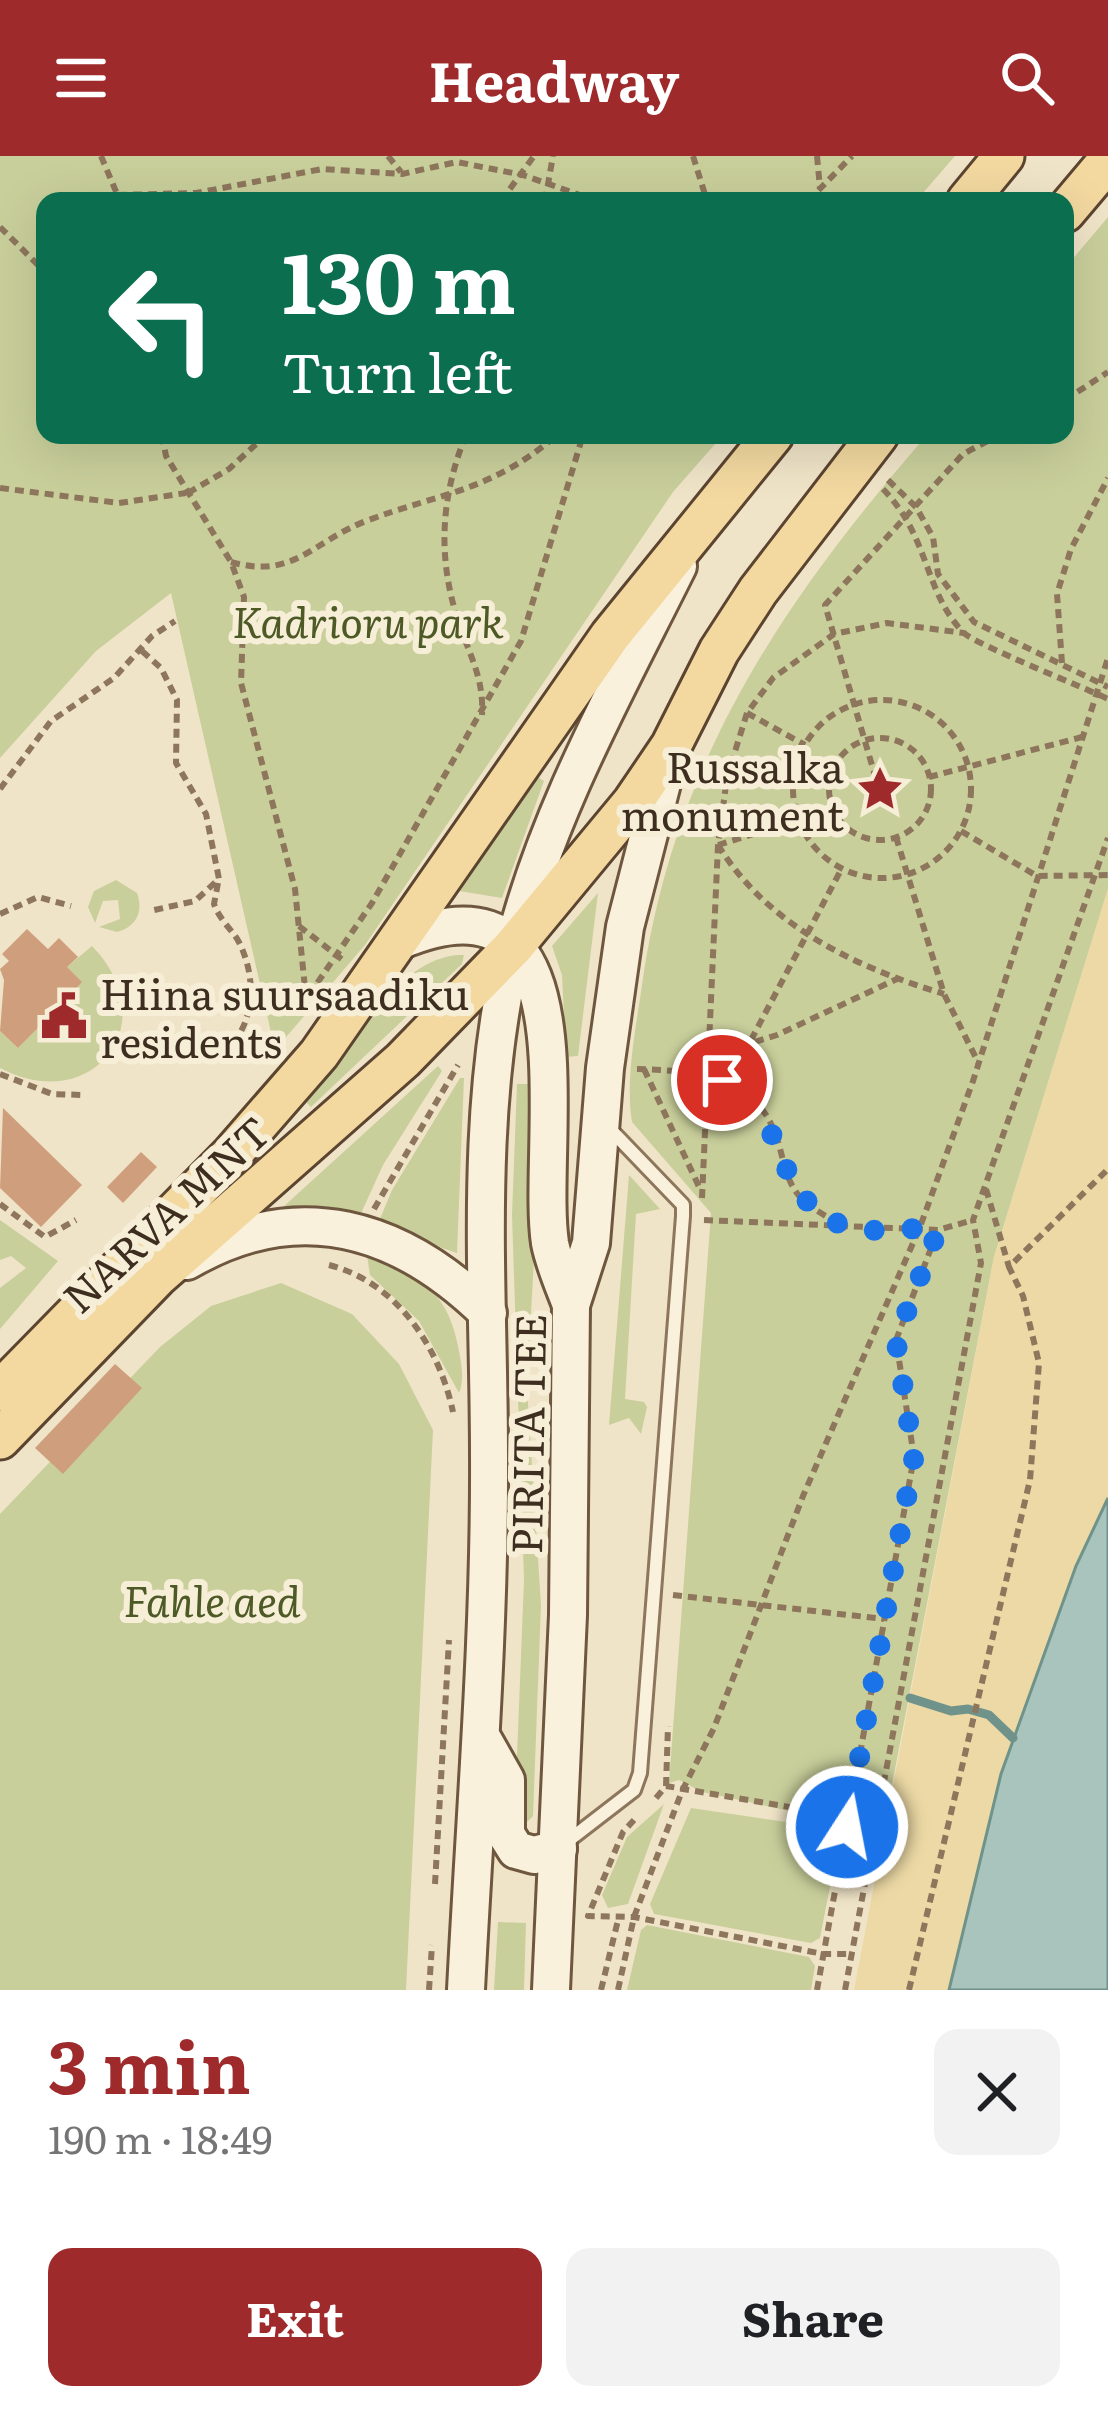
<!DOCTYPE html>
<meta charset="utf-8">
<style>
:root{--surface:#fff;--page:#f2f2f2;--text:#202124;--muted:#757577;--accent:#9e2a2b}
body{margin:0;font-family:Literata,serif;background:var(--page);color:var(--text);height:100vh;display:flex;flex-direction:column;font-size:45px;white-space:nowrap}
*{box-sizing:border-box;margin:0}
p{font-size:39px;color:var(--muted)}
.icon{flex:none;width:66px;height:66px;fill:none;stroke:currentColor;stroke-width:2;stroke-linecap:round;stroke-linejoin:round}
.map{position:relative;height:1834px;overflow:hidden}
.sheet{display:flex;flex-direction:column;background:var(--surface);flex:1}
.sheet>*{flex:none}
.banner{position:absolute;left:36px;top:36px;width:1038px;height:252px;border-radius:24px;box-shadow:0 12px 48px #0002;background:#0b6e4f;color:#fff;overflow:hidden}
.pin{position:absolute;display:grid;place-items:center;width:102px;height:102px;color:#fff;margin:-51px;border:6px solid #fff;border-radius:50%;box-shadow:0 3px 12px #0007}
.me{position:absolute;width:132px;margin:-66px;rotate:11deg;stroke-linejoin:round;filter:drop-shadow(0 0 9px #0008)}
.turn{display:flex;align-items:center;gap:42px;height:252px;padding:0 48px;font-size:54px}
.turn .icon{width:156px;height:156px;stroke-width:2.5}
.turn b{display:block;font-size:84px;line-height:102px}
.round{display:grid;place-items:center;flex:none;width:126px;height:126px;border-radius:24px;background:var(--page)}
.headline{display:flex;align-items:center;justify-content:space-between;height:204px;padding:0 48px}
h1{font-size:72px;font-weight:700;line-height:90px;color:var(--accent)}
.action{display:flex;gap:24px;margin-top:auto;padding:24px 48px}
.action a{flex:1;height:138px;border-radius:24px;background:var(--accent);color:#fff;font-size:48px;font-weight:700;line-height:138px;text-align:center}
.action a+a{background:var(--page);color:var(--text)}
header{display:flex;justify-content:space-between;align-items:center;height:156px;padding:0 48px;background:var(--accent);color:#fff;font-size:54px;font-weight:700}
.map>svg:first-child{display:block}
</style>
<header><svg class="icon" aria-label="menu" viewBox="0 0 24 24"><path d="M4 6h16M4 12h16M4 18h16"/></svg>Headway<svg class="icon" aria-label="search" viewBox="0 0 24 24"><circle cx="10" cy="10" r="6"/><path d="M15 15l6 6"/></svg></header>
<div class="map">
<svg width="1108" height="1834" viewBox="0 0 1108 1834">
<rect width="100%" height="100%" fill="#f0e4c8"/>
<g fill="#c9cf9b">
<path d="M 0,0 L 955,0 L 916,45 L 45,45 L 45,279 L 723,279 L 673,336 L 365,789 L 275,894 L 171,437 L 96,495 L 0,602 Z"/>
<path d="M 1108,61 L 1108,733 L 994,1101 L 883,1675 L 702,1636 L 679,1624 L 669,1627 L 711,1057 L 632,966 C 625,924 636,871 642,829 C 674,605 782,446 927,279 L 1065,279 L 1065,112 Z"/>
<path d="M 536,620 L 544,625 L 502,742 L 459,735 Z"/>
<path d="M 116,724 L 137,737 C 144,756 136,771 117,776 L 99,771 L 120,763 L 118,744 L 103,745 L 95,767 L 88,751 L 94,735 Z"/>
<path d="M 598,737 L 578,900 L 566,901 L 562,819 L 552,790 Z"/>
<path d="M 92,790 C 167,867 92,961 0,912 L 0,875 L 18,892 L 39,871 L 56,887 L 81,861 L 65,844 L 67,811 Z"/>
<path d="M 464,799 L 462,808 L 311,951 L 305,945 C 341,899 400,796 464,799 Z"/>
<path d="M 438,910 L 442,915 L 383,1009 L 358,1064 L 282,1052 Z"/>
<path d="M 460,922 L 464,922 L 457,1097 L 377,1070 L 392,1034 Z"/>
<path d="M 517,928 L 530,928 L 534,1102 L 527,1232 L 541,1449 L 533,1660 L 526,1667 L 515,1650 L 524,1424 L 512,1059 Z"/>
<path d="M 629,1019 L 660,1053 L 636,1058 L 625,1243 L 644,1246 L 647,1251 L 641,1278 L 629,1262 L 609,1269 Z"/>
<path d="M 0,1064 L 58,1105 L 0,1173 L 0,1132 L 26,1112 L 11,1100 L 0,1104 Z"/>
<path d="M 367,1100 C 418,1118 447,1134 458,1190 C 461,1205 465,1223 459,1237 L 419,1165 L 370,1119 Z"/>
<path d="M 281,1127 L 352,1158 L 399,1208 L 433,1274 L 406,1834 L 0,1834 L 0,1358 L 160,1191 L 211,1150 Z"/>
<path d="M 664,1648 L 628,1748 L 608,1752 L 602,1739 L 627,1681 Z"/>
<path d="M 691,1652 L 841,1674 L 820,1782 L 811,1787 L 654,1758 L 650,1748 Z"/>
<path d="M 498,1766 L 526,1767 L 524,1834 L 494,1834 Z"/>
<path d="M 647,1769 L 809,1801 L 815,1810 L 811,1834 L 627,1834 L 641,1774 Z"/>
</g>
<path fill="#ecd9a5" d="M 1108,733 L 1108,1342 L 1076,1410 L 1001,1618 L 949,1834 L 854,1834 L 994,1101 Z"/>
<path fill="#a9c4bc" stroke="#6f938a" stroke-width="3" d="M 1108,1342 L 1108,1834 L 949,1834 L 1001,1618 L 1076,1410 Z"/>
<g fill="none" stroke-linecap="round" stroke-linejoin="round">
<path stroke="#6f938a" stroke-width="9" d="M 910,1542 L 951,1555 L 968,1553 L 989,1559 L 1013,1582"/>
</g>
<g fill="#cf9f7d">
<path d="M 27,773 L 48,793 L 59,782 L 78,801 L 67,811 L 82,826 L 65,844 L 81,860 L 55,887 L 39,871 L 18,892 L 0,875 L 4,824 L 0,813 L 9,805 L 2,798 Z"/>
<path d="M 3,952 L 82,1029 L 41,1071 L 0,1032 Z"/>
<path d="M 141,996 L 157,1011 L 123,1047 L 107,1031 Z"/>
<path d="M 115,1208 L 142,1232 L 63,1318 L 35,1292 Z"/>
</g>
<g fill="none" stroke-linecap="round" stroke-linejoin="round">
<defs>
<path id="lane" d="M 564,1688 L 634,1634 L 640,1617 L 683,1060 L 683,1049 L 609,972"/>
<g id="secondary">
<path d="M 399,785 C 600,700 535,987 550,1087 C 554,1108 564,1130 571,1149"/>
<path d="M 187,1105 C 298,1040 400,1071 488,1157"/>
<path d="M 484,1585 L 506,1624 L 506,1678 L 516,1694 L 534,1699 L 558,1693"/>
<path d="M 466,1834 C 475,1656 490,1478 489,1299 C 489,1131 473,958 513,793 C 546,659 617,533 678,410"/>
<path d="M 551,1834 L 568,1459 L 571,1149 L 591,1087 L 605,912 L 625,771 L 669,600"/>
</g>
<g id="primary">
<path d="M 967,45 L 1004,0"/>
<path d="M 1065,56 L 1108,5"/>
<path d="M 0,1235 L 231,999 L 319,898 L 610,480 L 773,279"/>
<path d="M 0,1283 L 157,1121 L 403,904 L 513,791 L 633,646 L 671,590 L 719,495 L 758,435 L 878,279"/>
</g>
</defs>
<use href="#lane" stroke="#8d765c" stroke-width="18"/>
<use href="#secondary" stroke="#6f573f" stroke-width="42"/>
<use href="#primary" stroke="#5b4430" stroke-width="45"/>
<g stroke="#8d765c" stroke-width="6" stroke-dasharray="9 6" stroke-linecap="butt">
<path d="M 101,0 L 120,45"/>
<path d="M 388,0 L 401,16"/>
<path d="M 693,0 L 707,45"/>
<path d="M 817,0 L 820,32"/>
<path d="M 118,39 L 196,37 L 322,13 L 402,18 L 457,6 L 523,19 L 597,45"/>
<path d="M 501,45 L 534,0"/>
<path d="M 545,45 L 553,0"/>
<path d="M 808,45 L 852,0"/>
<path d="M 0,71 L 45,116"/>
<path d="M 1065,244 L 1108,216"/>
<path d="M 162,279 L 166,300 L 231,406 L 244,441 L 241,527 L 295,733 L 307,852"/>
<path d="M 466,279 C 440,342 437,405 460,470 C 471,502 484,524 482,559"/>
<path d="M 888,324 L 916,351 L 933,381 L 938,418 L 974,466 L 1108,531"/>
<path d="M 0,332 L 119,347 L 186,337"/>
<path d="M 883,333 C 930,381 924,437 964,477 C 977,489 1083,531 1108,543"/>
<path d="M 188,337 L 229,313 L 266,279"/>
<path d="M 231,406 C 294,424 313,385 366,365 C 443,336 490,336 557,279"/>
<path d="M 142,495 L 161,512 L 177,544 L 176,607 L 206,658 L 219,723 L 195,745 L 150,755"/>
<path d="M 1062,507 L 1057,438 L 1071,393 L 1108,322"/>
<circle cx="882" cy="633" r="89"/>
<path d="M 747,557 L 805,589"/>
<circle cx="880" cy="633" r="51"/>
<path d="M 929,621 L 1082,581"/>
<circle cx="880" cy="634" r="12"/>
<path d="M 876,623 L 825,449 L 963,298 L 999,279"/>
<path d="M 0,633 L 51,565 L 114,522 L 152,480 L 175,465"/>
<path d="M 961,675 L 1037,720 L 1108,719"/>
<path d="M 896,681 L 944,838 L 979,908"/>
<path d="M 718,689 C 768,770 855,811 944,838"/>
<path d="M 718,689 L 799,664"/>
<path d="M 218,727 L 214,748 C 220,765 233,774 240,788 C 257,825 255,867 226,895"/>
<path d="M 0,758 L 38,741 L 71,750"/>
<path d="M 299,770 L 344,805"/>
<path d="M 309,839 L 372,747 L 521,485 L 583,279"/>
<path d="M 751,884 L 842,712"/>
<path d="M 712,899 L 777,879 L 897,823"/>
<path d="M 637,913 C 689,915 749,917 773,972 C 784,996 782,1020 800,1041 C 812,1054 832,1063 847,1072"/>
<path d="M 644,913 L 701,1035"/>
<path d="M 0,918 L 52,938 L 83,939"/>
<path d="M 986,1033 L 1009,1111"/>
<path d="M 702,1042 L 718,689 L 727,621 L 747,557 L 773,522 L 834,478 L 887,467 L 964,477"/>
<path d="M 0,1048 L 45,1081 L 76,1064"/>
<path d="M 374,1053 L 458,909"/>
<path d="M 704,1064 L 938,1074 L 973,1064"/>
<path d="M 329,1109 C 396,1126 439,1190 453,1256"/>
<path d="M 673,1439 L 884,1463"/>
<path d="M 666,1630 L 668,1570"/>
<path d="M 656,1642 L 666,1630 L 877,1666"/>
<path d="M 634,1664 L 623,1676 L 588,1760 L 634,1761 L 823,1798 L 852,1798"/>
<path d="M 435,1728 L 449,1484"/>
<path d="M 429,1834 L 432,1789"/>
<path d="M 601,1834 L 619,1760"/>
<path d="M 618,1834 L 634,1761 L 682,1635 L 714,1572 L 803,1340 L 920,1071 L 973,925 L 1108,502"/>
<path d="M 817,1834 L 914,1301 L 896,1184 L 938,1074"/>
<path d="M 845,1834 L 981,1107 L 973,1064 L 1108,682"/>
<path d="M 909,1834 L 1030,1324 L 1039,1207 L 1023,1140 L 1009,1111 L 1108,1013"/>
</g>
<use href="#lane" stroke="#faf1dc" stroke-width="12"/>
<use href="#secondary" stroke="#faf1dc" stroke-width="36"/>
<use href="#primary" stroke="#f3d9a0" stroke-width="39"/>
</g>
<g fill="none" stroke-linecap="round" stroke-linejoin="round">
<path stroke="#1a73e8" stroke-width="21" stroke-dasharray="0 37.8" d="M 722,924 C 794,960 765,1038 844,1070 C 870,1080 909,1069 938,1074 L 896,1184 L 914,1301 L 847,1671"/>
</g>
<defs>
<symbol id="sight-bare" viewBox="-9 -9 18 18"><path d="M0-6L1.8-2.2L6-1.7L2.9 1.2L3.7 5.4L0 3.3L-3.7 5.4L-2.9 1.2L-6-1.7L-1.8-2.2Z" fill="#9e2a2b" stroke="#f7eed8" stroke-width="2.5" paint-order="stroke"/></symbol>
<symbol id="civic-bare" viewBox="-9 -9 18 18"><path d="M-.6-6.5H3V-4.5H.6V-3L4-1V1h2V6H-6V1h2V-1L-.6-3ZM-1.2 2.5V6h2.4V2.5Z" fill="#9e2a2b" stroke="#f7eed8" stroke-width="2.5" paint-order="stroke"/></symbol>
</defs>
<g fill-rule="evenodd">
<use href="#sight-bare" x="847" y="600" width="66" height="66"/>
<use href="#civic-bare" x="31" y="827" width="66" height="66"/>
</g>
<g text-anchor="middle" dominant-baseline="central" stroke-width="12" stroke-linejoin="round" paint-order="stroke">
<g font-size="42" font-style="italic" fill="#4d5a26" stroke="#f7eed8">
<text x="368" y="464">Kadrioru park</text>
<text x="212" y="1443">Fahle aed</text>
</g>
<g font-size="42" fill="#3d2e20" stroke="#f7eed8" text-anchor="end">
<text x="844" y="609">Russalka<tspan x="844" dy="48">monument</tspan></text>
<text x="100" y="836" text-anchor="start">Hiina suursaadiku<tspan x="100" dy="48">residents</tspan></text>
</g>
<g font-size="42" fill="#3d2e20" stroke="#f7eed8">
<text transform="translate(165 1057) rotate(-43)">NARVA MNT</text>
<text transform="translate(526 1278) rotate(-89)">PIRITA TEE</text>
</g>
</g>
</svg>
<div class="pin" style="left:722px;top:924px;background:#d93025"><svg class="icon" aria-label="arrive" viewBox="0 0 24 24"><path d="M6 21V4h12l-3 4 3 4H6"/></svg></div>
<svg class="me" style="left:847px;top:1671px" viewBox="-20 -20 40 40"><circle r="17" fill="#1a73e8" stroke="#fff" stroke-width="3"/><path d="M0-11L8 9 0 5-8 9z" fill="#fff"/></svg>
<div class="banner">
<div class="turn"><svg class="icon" aria-label="left" viewBox="0 0 24 24"><path d="M17 20v-9H6M10 6l-5 5 5 5"/></svg><div><b>130 m</b>Turn left</div></div>
</div>
</div>
<section class="sheet">
<div class="headline"><div><h1>3 min</h1><p>190 m · 18:49</p></div><a class="round"><svg class="icon" aria-label="close" viewBox="0 0 24 24"><path d="M6 6l12 12M18 6L6 18"/></svg></a></div>
<div class="action"><a>Exit</a><a>Share</a></div>
</section>
